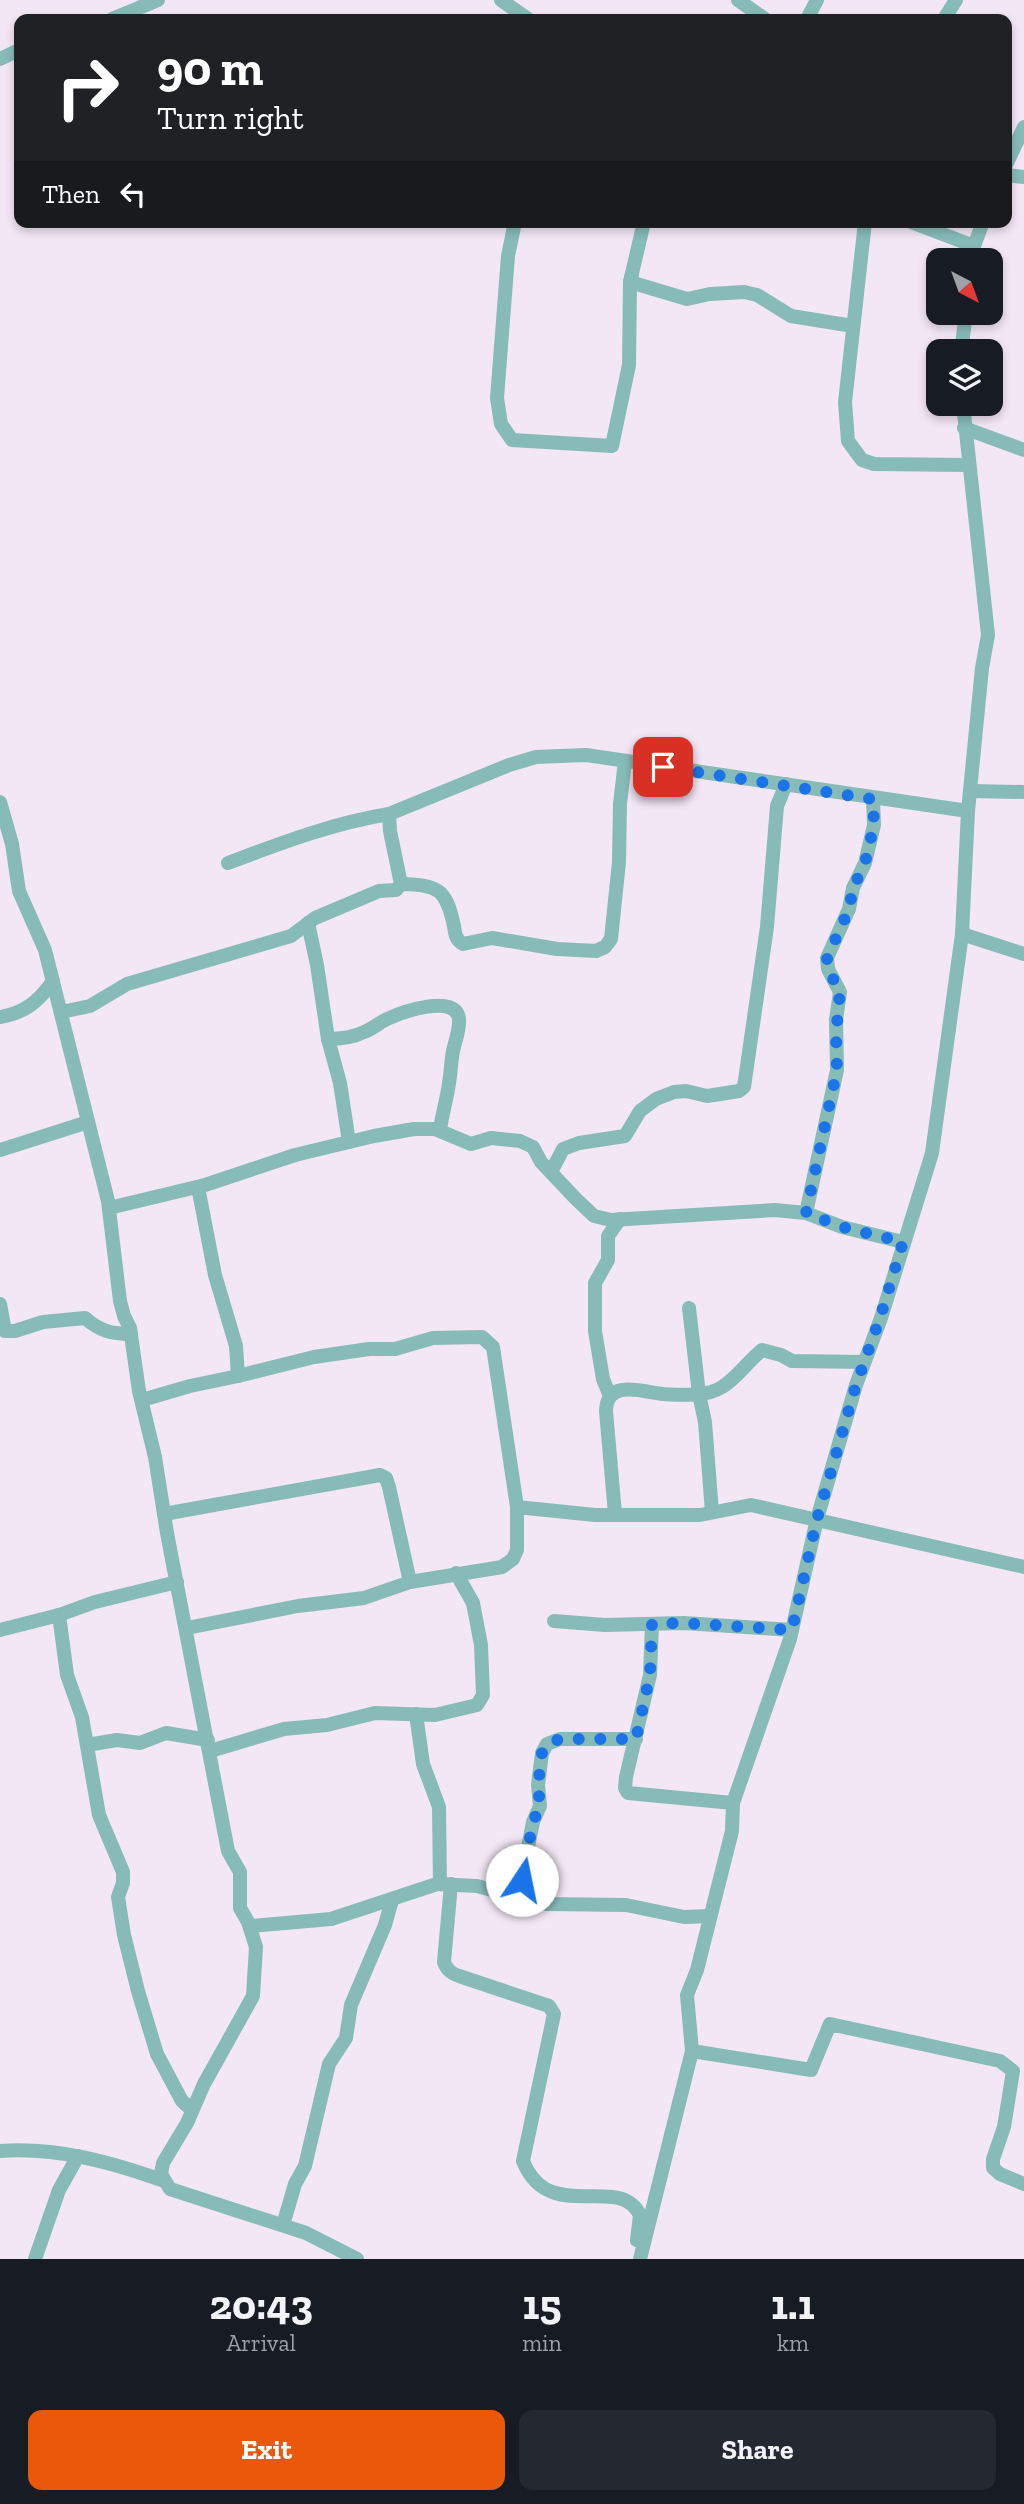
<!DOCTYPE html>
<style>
:root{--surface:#171b24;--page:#242831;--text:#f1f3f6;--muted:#9ea1a6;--accent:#ea580c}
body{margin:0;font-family:"Zilla Slab",serif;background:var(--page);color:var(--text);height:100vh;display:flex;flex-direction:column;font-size:26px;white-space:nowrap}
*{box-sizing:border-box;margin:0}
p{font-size:23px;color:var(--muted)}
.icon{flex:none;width:38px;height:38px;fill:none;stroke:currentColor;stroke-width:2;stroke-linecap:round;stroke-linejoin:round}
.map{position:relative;height:2259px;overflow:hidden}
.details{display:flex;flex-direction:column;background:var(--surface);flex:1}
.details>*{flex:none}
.top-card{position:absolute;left:14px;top:14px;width:998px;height:214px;border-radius:14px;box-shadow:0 4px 10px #0003;background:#202124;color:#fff;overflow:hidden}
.needle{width:46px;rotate:139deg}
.buttons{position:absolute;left:926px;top:248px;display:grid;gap:14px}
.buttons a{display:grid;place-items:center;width:77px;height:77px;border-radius:14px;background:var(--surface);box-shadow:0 4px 10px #0003;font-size:35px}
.pin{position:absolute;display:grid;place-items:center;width:60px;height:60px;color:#fff;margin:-30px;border-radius:14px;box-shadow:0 4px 10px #0006}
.me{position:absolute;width:77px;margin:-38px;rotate:11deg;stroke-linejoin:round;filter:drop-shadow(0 0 5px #0008)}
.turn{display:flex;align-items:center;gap:24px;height:147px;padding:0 28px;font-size:32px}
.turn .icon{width:91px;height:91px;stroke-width:2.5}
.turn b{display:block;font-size:49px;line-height:60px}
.then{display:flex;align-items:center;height:66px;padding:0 28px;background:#0003;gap:14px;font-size:26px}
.eta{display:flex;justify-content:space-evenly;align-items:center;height:119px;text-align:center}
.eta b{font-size:42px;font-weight:700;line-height:49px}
.primary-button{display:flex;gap:14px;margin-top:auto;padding:14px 28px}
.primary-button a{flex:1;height:80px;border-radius:14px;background:var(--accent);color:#fff;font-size:28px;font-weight:700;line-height:80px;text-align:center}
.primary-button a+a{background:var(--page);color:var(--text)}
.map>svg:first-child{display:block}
</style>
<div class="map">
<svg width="1024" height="2259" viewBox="0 0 1024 2259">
<rect width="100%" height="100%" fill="#f3e6f5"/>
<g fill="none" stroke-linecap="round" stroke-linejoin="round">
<g stroke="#87bbb8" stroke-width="14">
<path d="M 501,0 L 528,19"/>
<path d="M 738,0 L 765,19"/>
<path d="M 112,19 L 158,0"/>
<path d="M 807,19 L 817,0"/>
<path d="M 944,19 L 956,0"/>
<path d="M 0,59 L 19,50"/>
<path d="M 1006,165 L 1024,127"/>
<path d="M 1006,175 L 1024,177"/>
<path d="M 515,222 L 508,256 L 497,398 L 501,424 L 512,440 L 612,446 L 629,365 L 630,282 L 644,222"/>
<path d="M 865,222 L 845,402 L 848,441 L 862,460 L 874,464 L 969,465"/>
<path d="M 911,222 L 974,246"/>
<path d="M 972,261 L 974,246 L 983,222"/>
<path d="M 632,274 L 630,282 L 687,299 L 710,294 L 744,292 L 757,295 L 791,316 L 853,326"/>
<path d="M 961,352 L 966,313"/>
<path d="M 964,428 L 1024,450"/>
<path d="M 970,791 L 1024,792"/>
<path d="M 0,802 L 12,844 L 19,891 L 45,950 L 108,1201 L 120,1301 L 124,1316 L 130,1328 L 139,1391 L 155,1457 L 167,1533 L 228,1851 L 240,1872 L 240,1908 L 248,1922 L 256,1947 L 253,1996 L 204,2084 L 187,2123 L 163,2163 L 161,2174 L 170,2189 L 306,2233 L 357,2259"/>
<path d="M 228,863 C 281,843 333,823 389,814"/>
<path d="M 401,884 C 439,885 446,889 454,926 C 455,934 456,940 463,944 L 492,938 L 557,949 L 596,951 L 605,947 L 611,939 L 619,862 L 620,804 L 625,761"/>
<path d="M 308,923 L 317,965 L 328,1039 L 340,1083 L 349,1142"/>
<path d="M 962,934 L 1024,954"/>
<path d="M 61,1012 L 90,1006 L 127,984 L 291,936 L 315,918 L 379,891 L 396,890 L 401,884 L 390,831 L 389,814 L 509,765 L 536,757 L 586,755 L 968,811"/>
<path d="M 0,1017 C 25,1013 39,1001 53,981"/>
<path d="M 328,1039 C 341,1039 352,1038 364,1032 C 372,1029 379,1023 387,1019 C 402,1012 456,993 459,1019 C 460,1030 455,1041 453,1051 C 451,1061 451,1072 449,1083 C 447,1099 442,1114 440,1130"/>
<path d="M 0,1150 L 88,1122"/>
<path d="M 551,1172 L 563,1149 L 579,1143 L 625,1136 L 640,1111 L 656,1099 L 674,1092 L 686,1091 L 707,1096 L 739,1091 L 744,1087 L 767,927 L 777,806 L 786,784"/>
<path d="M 198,1187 L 215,1275 L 236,1346 L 238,1376"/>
<path d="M 109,1208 L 205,1185 L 295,1155 L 374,1136 L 414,1129 L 435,1129 L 471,1144 L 491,1138 L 520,1141 L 533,1147 L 541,1162 L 576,1199 L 594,1216 L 611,1220 L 775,1210 L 806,1213 L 842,1227 L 903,1242"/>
<path d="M 806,1213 L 837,1070 L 836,1020 L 840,992 L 828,969 L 827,958 L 849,909 L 853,888 L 865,863 L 874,825 L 873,799"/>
<path d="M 0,1304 L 5,1331 L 15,1331 L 43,1322 L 85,1318 C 100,1331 111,1334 131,1334"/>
<path d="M 689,1308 L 699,1394 L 705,1422 L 712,1512"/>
<path d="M 610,1396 L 603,1379 L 595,1331 L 595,1283 L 608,1260 L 608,1236 L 620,1219"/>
<path d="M 142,1400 L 190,1386 L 238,1376 L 314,1357 L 369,1349 L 395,1349 L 433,1338 L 482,1337 L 493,1347 L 517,1507 L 517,1550 L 513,1559 L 502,1567 L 410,1582"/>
<path d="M 517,1507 L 595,1515 L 700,1515 L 751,1505 L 1024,1567"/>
<path d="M 164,1514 L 380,1475 L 386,1478 L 389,1487 L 410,1582 L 364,1598 L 298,1606 L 187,1628"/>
<path d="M 615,1514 L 606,1411 C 607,1378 643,1392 663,1394 C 681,1395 707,1397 722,1387 C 737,1378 748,1361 762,1350 L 781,1355 L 792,1361 L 864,1362"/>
<path d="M 59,1615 L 67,1675 L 82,1717 L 99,1815 L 123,1872 L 123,1883 L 118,1897 L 124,1935 L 138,1991 L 157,2054 L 182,2101 L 192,2110"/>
<path d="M 554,1621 L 605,1625 L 684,1623 L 792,1630"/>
<path d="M 652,1624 L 650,1675 L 626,1777 L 625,1788 L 628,1793 L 733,1803"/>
<path d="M 0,1630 L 59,1615 L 95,1602 L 177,1582"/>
<path d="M 416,1714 L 423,1764 L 439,1807 L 440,1884"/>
<path d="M 87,1745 L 117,1740 L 140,1743 L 166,1733 L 208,1740"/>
<path d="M 210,1751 L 284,1729 L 327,1725 L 375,1713 L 435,1715 L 477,1705 L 483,1695 L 481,1645 L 473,1603 L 456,1573"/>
<path d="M 451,1884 L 444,1962 C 447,1970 451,1973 459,1976 L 549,2006 L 554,2014 L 523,2161 C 549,2226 619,2172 640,2215 L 637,2240 L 643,2242"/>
<path d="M 518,1898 L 533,1822 L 540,1806 L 538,1785 L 542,1753 L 547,1744 L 560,1739 L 636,1739"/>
<path d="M 250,1926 L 331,1919 L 437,1884 L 477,1886 L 545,1904 L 626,1905 L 684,1917 L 710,1916"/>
<path d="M 692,2051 L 811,2070 L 830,2024 L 1000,2061 L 1013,2071 L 1004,2127 L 993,2159 L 993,2168 L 1000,2174 L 1024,2184"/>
<path d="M 0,2151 C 57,2147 111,2162 164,2181"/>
<path d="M 283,2225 L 295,2184 L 305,2166 L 329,2064 L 346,2038 L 351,2005 L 385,1925 L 392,1900"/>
<path d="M 35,2259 L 59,2190 L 78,2156"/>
<path d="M 640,2259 L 692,2051 L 687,1995 L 697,1970 L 732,1831 L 733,1803 L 790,1639 L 817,1519 L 856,1385 L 881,1318 L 932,1153 L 962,934 L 968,811 L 982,668 L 988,635 L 963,404"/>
</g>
</g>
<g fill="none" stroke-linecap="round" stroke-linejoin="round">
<path stroke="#1a73e8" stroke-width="12" stroke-dasharray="0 21.6" d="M 522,1880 L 533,1822 L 540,1806 L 538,1785 L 542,1753 L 547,1744 L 560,1739 L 636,1739 L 650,1675 L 652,1624 L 684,1623 L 792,1630 L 817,1519 L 833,1465 L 856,1385 L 880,1318 L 903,1242 L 842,1227 L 806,1213 L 837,1070 L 836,1035 L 840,992 L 828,969 L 827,958 L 849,909 L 853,888 L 865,863 L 874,825 L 873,799 L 663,767"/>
</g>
</svg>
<div class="buttons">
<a><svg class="needle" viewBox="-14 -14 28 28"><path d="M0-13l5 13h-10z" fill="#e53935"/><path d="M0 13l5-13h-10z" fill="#9ea1a6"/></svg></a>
<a><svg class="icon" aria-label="layers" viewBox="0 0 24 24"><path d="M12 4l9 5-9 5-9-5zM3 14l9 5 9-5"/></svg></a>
</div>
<div class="pin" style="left:663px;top:767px;background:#d93025"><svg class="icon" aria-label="arrive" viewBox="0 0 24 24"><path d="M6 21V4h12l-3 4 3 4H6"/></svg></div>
<svg class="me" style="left:522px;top:1880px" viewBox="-20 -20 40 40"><circle r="19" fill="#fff"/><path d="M0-13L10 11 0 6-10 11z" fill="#1a73e8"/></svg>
<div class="top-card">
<div class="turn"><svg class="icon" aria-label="right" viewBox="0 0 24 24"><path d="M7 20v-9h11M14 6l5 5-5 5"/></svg><div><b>90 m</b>Turn right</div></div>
<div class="then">Then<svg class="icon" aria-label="left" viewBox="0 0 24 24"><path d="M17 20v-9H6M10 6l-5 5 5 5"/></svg></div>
</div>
</div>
<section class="details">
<div class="eta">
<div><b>20:43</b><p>Arrival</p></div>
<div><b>15</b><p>min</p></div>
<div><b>1.1</b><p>km</p></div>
</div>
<div class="primary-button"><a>Exit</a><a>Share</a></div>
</section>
